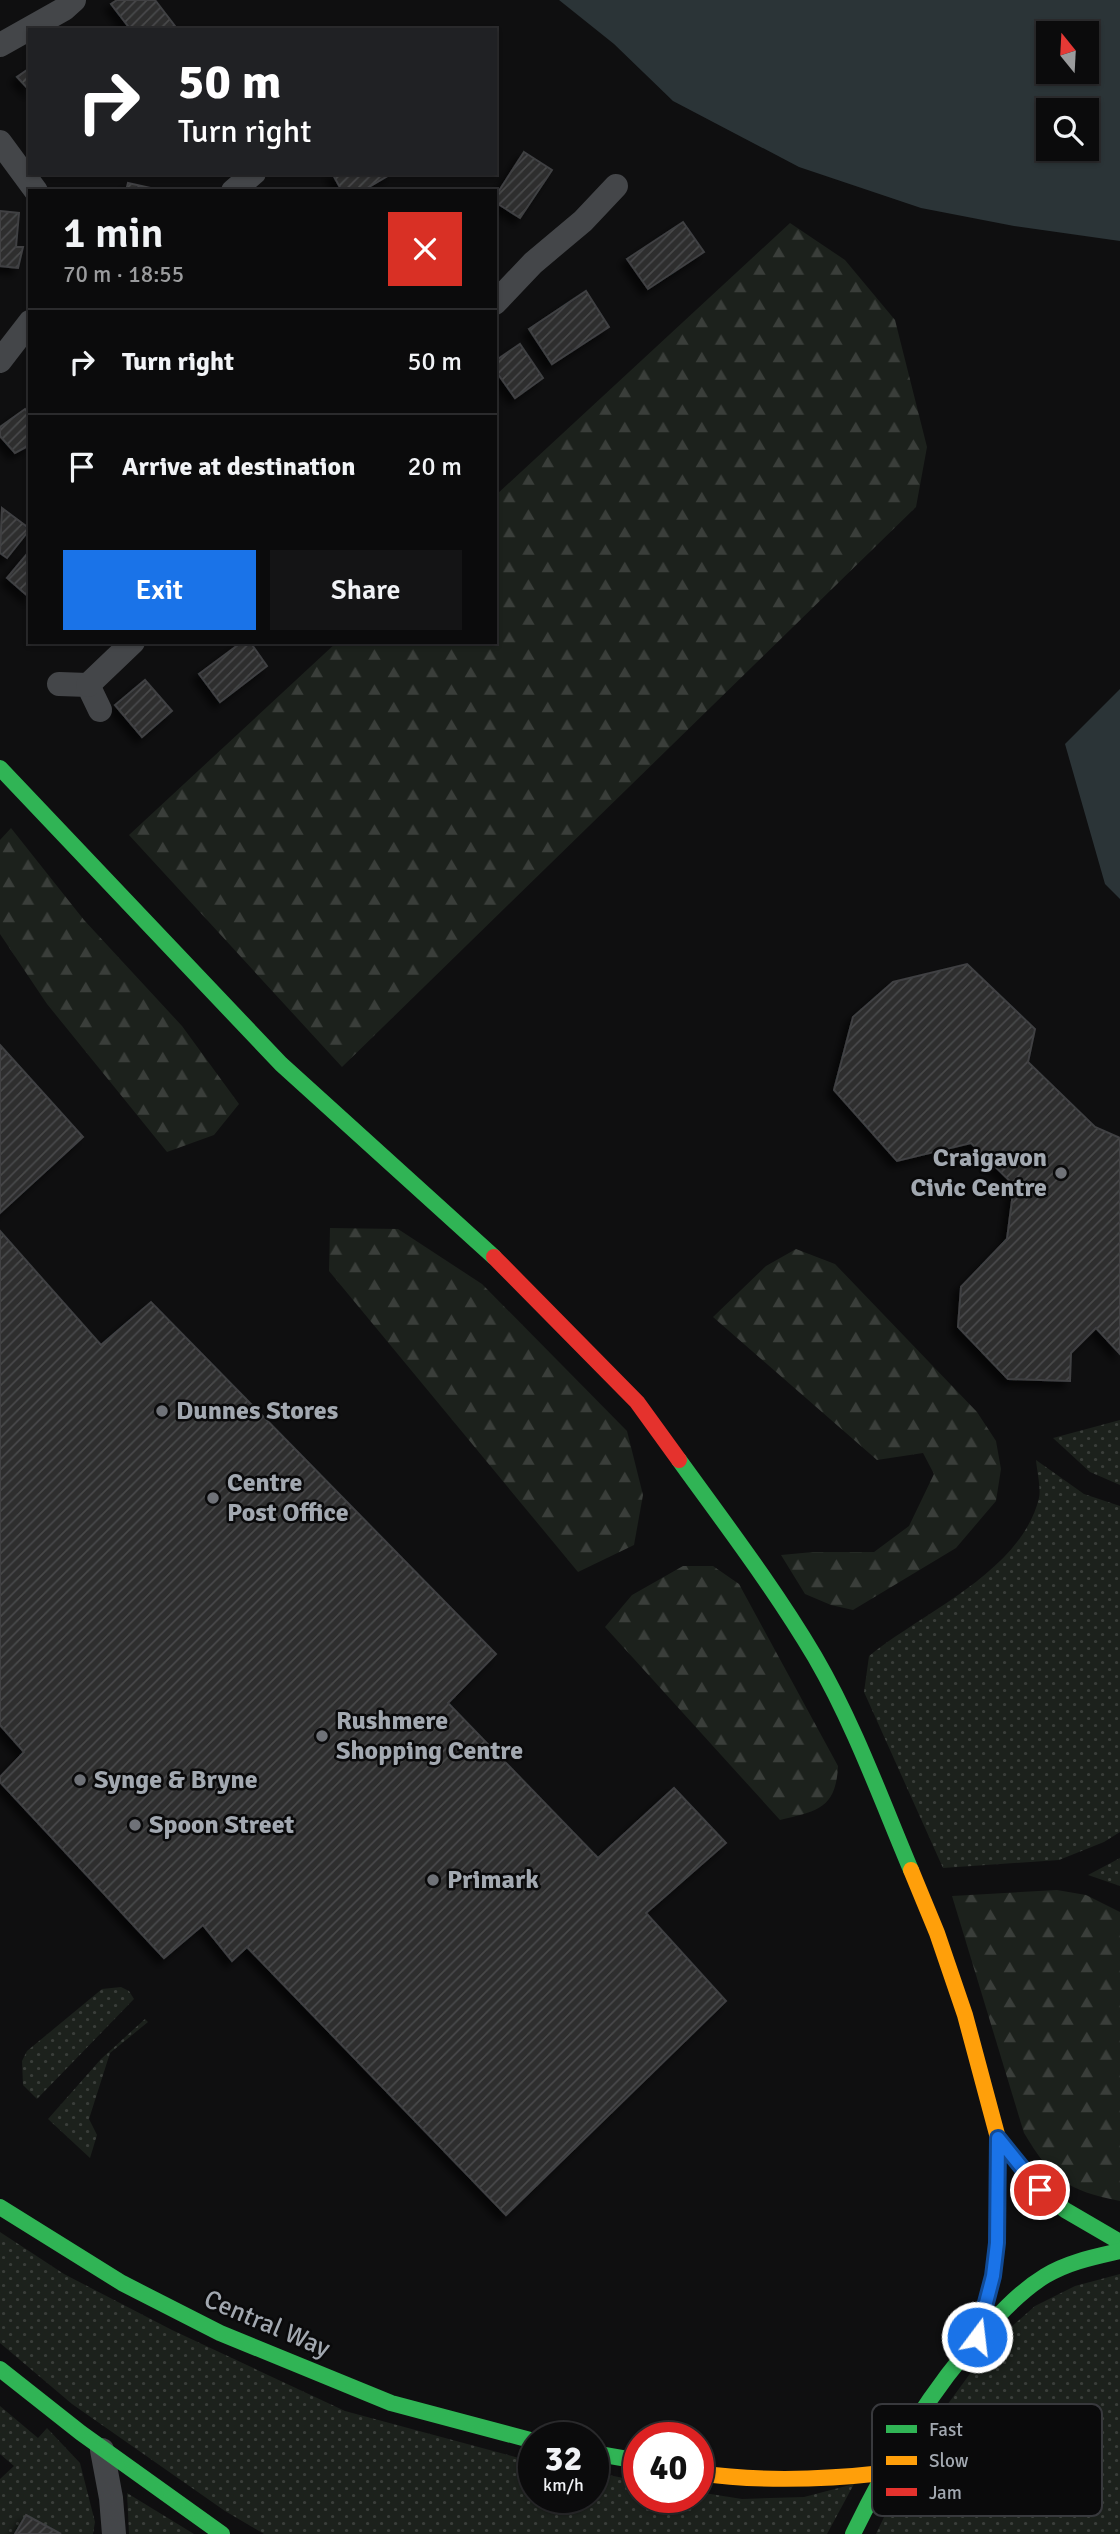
<!DOCTYPE html>
<meta charset="utf-8">
<style>
:root{--surface:#0b0b0c;--page:#141415;--text:#f1f3f6;--muted:#9a9b9d;--line:#2b2b2d;--accent:#1a73e8}
body{margin:0;font-family:Signika,sans-serif;background:var(--page);color:var(--text);height:100vh;display:flex;flex-direction:column;font-size:26px;white-space:nowrap}
*{box-sizing:border-box;margin:0}
p{font-size:23px;color:var(--muted)}
.icon{flex:none;width:38px;height:38px;fill:none;stroke:currentColor;stroke-width:2;stroke-linecap:round;stroke-linejoin:round}
.map{position:relative;flex:1;overflow:hidden}
.details{position:absolute;left:28px;top:189px;width:469px;height:455px;display:flex;flex-direction:column;background:var(--surface);border-radius:0px;box-shadow:0 2px 5px #0004,0 0 0 2px var(--line)}
.details>*{flex:none}
.guide{position:absolute;left:28px;top:28px;width:469px;height:147px;border-radius:0px;box-shadow:0 2px 5px #0004,0 0 0 2px var(--line);background:#202124;color:#fff;overflow:hidden}
.needle{width:46px;rotate:342deg}
.controls{position:absolute;left:1036px;top:21px;display:grid;gap:14px}
.controls a{display:grid;place-items:center;width:63px;height:63px;border-radius:0px;background:var(--surface);box-shadow:0 2px 5px #0004,0 0 0 2px var(--line);font-size:35px}
.speed{position:absolute;left:518px;top:2422px;display:flex;gap:14px;font-size:35px;font-weight:700;text-align:center}
.speed>*{display:grid;place-content:center;width:91px;height:91px;border-radius:50%;background:var(--surface);box-shadow:0 2px 5px #0004,0 0 0 2px var(--line);line-height:1}
.speed small{font-size:18px;font-weight:400}
.speed .limit{border:10px solid #d22;background:#fff;color:#111}
.pin{position:absolute;display:grid;place-items:center;width:60px;height:60px;color:#fff;margin:-30px;border:4px solid #fff;border-radius:50%;box-shadow:0 2px 7px #0007}
.me{position:absolute;width:77px;margin:-38px;rotate:15deg;stroke-linejoin:round;filter:drop-shadow(0 0 5px #0008)}
.turn{display:flex;align-items:center;gap:24px;height:147px;padding:0 35px;font-size:32px}
.turn .icon{width:91px;height:91px;stroke-width:2.5}
.turn b{display:block;font-size:49px;line-height:60px}
.round{display:grid;place-items:center;flex:none;width:74px;height:74px;border-radius:0px;background:var(--page)}
.summary{display:flex;align-items:center;justify-content:space-between;height:119px;padding:0 35px}
h1{font-size:42px;font-weight:600;line-height:52px}
.primary-button{display:flex;gap:14px;margin-top:auto;padding:14px 35px}
.primary-button a{flex:1;height:80px;border-radius:0px;background:var(--accent);color:#fff;font-size:28px;font-weight:600;line-height:80px;text-align:center}
.primary-button a+a{background:var(--page);color:var(--text)}
ul{padding:0;list-style:none}
li{display:flex;align-items:center;gap:21px;height:105px;padding:0 35px;border-top:2px solid var(--line)}
li div{flex:1}
li b{display:block;font-size:26px}
li em{font-style:normal}
.map>svg:first-child{display:block}
</style>
<div class="map">
<svg width="1120" height="2534" viewBox="0 0 1120 2534">
<defs>
<pattern id="grass-dots" width="8" height="8" patternUnits="userSpaceOnUse" patternTransform="scale(1.75)"><rect width="8" height="8" fill="#1c211c"/><path d="M2 2h.1M6 6h.1" fill="none" stroke="#3a3e3a" stroke-width="1.8" stroke-linecap="round"/></pattern>
<pattern id="forest-firs" width="22" height="20" patternUnits="userSpaceOnUse" patternTransform="scale(1.75)"><rect width="22" height="20" fill="#1c211c"/><path d="M5 1l3.5 6h-7zM16 11l3.5 6h-7z" fill="#3a3e3a"/></pattern>
<pattern id="building-hatch" width="6" height="6" patternUnits="userSpaceOnUse" patternTransform="scale(1.75)"><rect width="6" height="6" fill="#2d2d2e"/><path d="M-1 1l2-2M0 6l6-6M5 7l2-2" fill="none" stroke="#48494a"/></pattern>
<filter id="shadow"><feDropShadow dx="-6" dy="6" stdDeviation="3.5" flood-color="#0009"/></filter>
</defs>
<rect width="100%" height="100%" fill="#0f0f10"/>
<g fill="url(#grass-dots)">
<path d="M 1120,1420 L 1120,1485 L 1090,1472 L 1053,1438 Z"/>
<path d="M 1036,1460 L 1084,1494 L 1120,1506 L 1120,1832 L 1104,1842 L 1059,1860 L 943,1868 L 864,1692 L 869,1656 C 923,1612 1021,1572 1039,1498 C 1041,1487 1037,1472 1036,1460 Z"/>
<path d="M 1120,1858 L 1120,1886 L 1088,1875 Z"/>
<path d="M 121,1987 L 129,1991 L 134,1999 L 37,2099 L 23,2085 L 22,2061 L 27,2051 L 102,1989 Z"/>
<path d="M 145,2019 L 148,2022 L 110,2053 L 89,2119 L 97,2135 L 90,2158 L 48,2119 L 101,2059 Z"/>
<path d="M 0,2232 L 64,2274 L 172,2330 L 345,2411 L 534,2462 L 534,2497 L 593,2497 L 593,2472 L 639,2481 L 639,2497 L 698,2497 L 698,2492 L 742,2499 L 804,2497 L 854,2484 L 827,2534 L 264,2534 L 225,2511 L 72,2404 L 0,2343 Z"/>
<path d="M 1120,2274 L 1120,2534 L 876,2534 L 918,2445 L 977,2364 L 1011,2327 L 1035,2306 L 1075,2286 Z"/>
<path d="M 0,2406 L 38,2438 L 47,2428 L 80,2463 L 95,2522 L 93,2534 L 61,2534 L 26,2515 L 15,2534 L 0,2534 L 0,2479 L 14,2466 L 0,2454 Z"/>
<path d="M 127,2493 L 194,2534 L 129,2534 Z"/>
</g>
<g fill="url(#forest-firs)">
<path d="M 790,223 L 845,260 L 895,320 L 927,447 L 916,507 L 342,1067 L 129,835 L 337,642 L 495,642 L 495,496 Z"/>
<path d="M 11,828 L 84,920 L 182,1026 L 239,1104 L 214,1135 L 167,1152 L 47,1004 L 0,934 L 0,840 Z"/>
<path d="M 330,1228 L 398,1229 L 482,1284 L 627,1431 L 643,1495 L 634,1545 L 578,1572 L 329,1271 Z"/>
<path d="M 796,1249 L 835,1264 L 977,1412 L 996,1441 L 1001,1469 L 996,1501 L 956,1548 L 853,1610 L 831,1605 L 805,1594 L 781,1555 L 813,1552 L 874,1552 L 909,1526 L 934,1474 L 923,1453 L 877,1460 L 713,1317 L 766,1266 Z"/>
<path d="M 683,1566 L 713,1566 L 739,1584 L 838,1766 C 836,1809 817,1811 780,1820 L 605,1627 L 632,1595 Z"/>
<path d="M 1057,1890 L 1086,1895 L 1120,1912 L 1120,2201 C 1067,2191 1051,2178 1024,2133 L 952,1896 Z"/>
</g>
<g fill="#2b3437" fill-rule="evenodd">
<path d="M 559,0 L 1120,0 L 1120,241 L 1014,226 L 921,208 L 799,167 L 673,101 L 614,44 ZM 1048,33 L 1087,33 L 1087,72 L 1048,72 ZM 1048,110 L 1087,110 L 1087,149 L 1048,149 Z"/>
<path d="M 1120,689 L 1120,899 L 1105,884 L 1065,744 Z"/>
</g>
<g fill="url(#building-hatch)" stroke="#3f4043" stroke-width="2" filter="url(#shadow)">
<path d="M 117,0 L 155,0 L 175,26 L 170,30 L 131,30 L 111,4 Z"/>
<path d="M 30,68 L 30,91 L 17,77 Z"/>
<path d="M 524,152 L 552,170 L 520,218 L 495,202 L 495,197 Z"/>
<path d="M 332,173 L 390,173 L 391,174 L 362,191 L 342,191 Z"/>
<path d="M 128,183 L 164,191 L 126,191 Z"/>
<path d="M 0,211 L 19,213 L 16,247 L 23,247 L 18,268 L 0,266 Z"/>
<path d="M 683,222 L 704,252 L 648,289 L 627,259 Z"/>
<path d="M 586,291 L 609,327 L 552,364 L 529,329 Z"/>
<path d="M 520,344 L 543,378 L 515,398 L 495,370 L 495,361 Z"/>
<path d="M 25,409 L 30,415 L 30,445 L 15,453 L 0,436 L 0,427 Z"/>
<path d="M 2,508 L 30,529 L 7,558 L 0,553 Z"/>
<path d="M 26,555 L 30,558 L 30,598 L 7,578 Z"/>
<path d="M 242,642 L 250,642 L 267,666 L 220,702 L 199,674 Z"/>
<path d="M 145,680 L 172,711 L 142,737 L 115,705 Z"/>
<path d="M 967,964 L 1035,1029 L 1028,1062 L 1095,1127 L 1120,1138 L 1120,1354 L 1096,1328 L 1071,1353 L 1070,1381 L 1008,1379 L 958,1327 L 961,1287 L 1007,1239 L 1014,1185 L 971,1143 L 897,1161 L 834,1090 L 853,1017 L 893,982 Z"/>
<path d="M 0,1045 L 83,1137 L 0,1213 Z"/>
<path d="M 0,1231 L 101,1345 L 151,1302 L 496,1654 L 448,1703 L 598,1858 L 674,1788 L 726,1843 L 646,1913 L 726,2001 L 506,2215 L 247,1947 L 232,1961 L 203,1925 L 164,1958 L 0,1782 L 0,1777 L 24,1752 L 0,1725 Z"/>
<path d="M 26,2515 L 61,2534 L 15,2534 Z"/>
</g>
<g fill="none" stroke-linecap="round" stroke-linejoin="round">
<g stroke="#444649" stroke-width="24">
<path d="M 0,45 L 64,9 L 74,0"/>
<path d="M 0,142 L 36,191"/>
<path d="M 233,191 L 254,173"/>
<path d="M 495,303 L 533,263 L 583,221 L 616,186"/>
<path d="M 0,361 L 30,322"/>
<path d="M 59,684 L 88,685 L 100,710"/>
<path d="M 88,685 L 133,642"/>
<path d="M 102,2450 L 111,2498 L 114,2534"/>
</g>
<g stroke="#30b455" stroke-width="16">
<path d="M 0,768 L 281,1064 L 494,1257"/>
<path d="M 679,1460 C 726,1525 774,1588 815,1657 C 854,1724 881,1799 911,1870"/>
<path d="M 998,2138 L 1040,2190 L 1065,2210 L 1120,2242"/>
<path d="M 0,2207 L 122,2283 L 220,2333 L 391,2403 L 534,2441"/>
<path d="M 977,2337 L 993,2276 L 997,2243 L 997,2201"/>
<path d="M 0,2369 L 81,2433 L 222,2534"/>
<path d="M 593,2453 L 639,2461"/>
<path d="M 853,2534 C 889,2460 930,2390 986,2329 C 1003,2310 1022,2290 1045,2276 C 1068,2262 1094,2257 1120,2251"/>
</g>
<g stroke="#ff9f0a" stroke-width="16">
<path d="M 911,1870 L 937,1933 L 965,2015 L 998,2138 L 997,2201"/>
<path d="M 698,2473 C 760,2482 821,2480 883,2473"/>
</g>
<path stroke="#e5322d" stroke-width="16" d="M 494,1257 L 637,1402 L 679,1460"/>
</g>
<g fill="none" stroke-linecap="round" stroke-linejoin="round">
<defs>
<path id="route" d="M 977,2337 L 993,2276 L 997,2243 L 998,2138 L 1040,2190"/>
</defs>
<use href="#route" stroke="#114b97" stroke-width="18"/>
<use href="#route" stroke="#1a73e8" stroke-width="12"/>
</g>
<g fill="#6f7278" stroke="#0a0a0b" stroke-width="2.5">
<circle cx="1061" cy="1173" r="7"/>
<circle cx="162" cy="1411" r="7"/>
<circle cx="213" cy="1498" r="7"/>
<circle cx="322" cy="1736" r="7"/>
<circle cx="80" cy="1780" r="7"/>
<circle cx="135" cy="1825" r="7"/>
<circle cx="433" cy="1880" r="7"/>
</g>
<g text-anchor="middle" dominant-baseline="central" stroke-width="5" stroke-linejoin="round" paint-order="stroke">
<g font-size="26" font-weight="bold" fill="#a2a8b0" stroke="#0a0a0b" text-anchor="start">
<text x="1047" y="1158" text-anchor="end">Craigavon<tspan x="1047" dy="30">Civic Centre</tspan></text>
<text x="176" y="1411">Dunnes Stores</text>
<text x="227" y="1483">Centre<tspan x="227" dy="30">Post Office</tspan></text>
<text x="336" y="1721">Rushmere<tspan x="336" dy="30">Shopping Centre</tspan></text>
<text x="94" y="1780">Synge &amp; Bryne</text>
<text x="149" y="1825">Spoon Street</text>
<text x="447" y="1880">Primark</text>
</g>
<g font-size="26" fill="#a2a8b0" stroke="#0a0a0b">
<text transform="translate(267 2324) rotate(23)">Central Way</text>
</g>
</g>
<rect x="872" y="2404" width="230" height="112" rx="10" fill="#0a0a0b" stroke="#38393d" stroke-width="2"/>
<rect x="886" y="2425" width="31" height="8" fill="#30b455"/>
<rect x="886" y="2456" width="31" height="9" fill="#ff9f0a"/>
<rect x="886" y="2488" width="31" height="8" fill="#e5322d"/>
<g font-size="19" fill="#a2a8b0">
<text x="929" y="2436">Fast</text>
<text x="929" y="2467">Slow</text>
<text x="929" y="2499">Jam</text>
</g>
</svg>
<div class="controls">
<a><svg class="needle" viewBox="-14 -14 28 28"><path d="M0-13l5 13h-10z" fill="#e53935"/><path d="M0 13l5-13h-10z" fill="#9a9b9d"/></svg></a>
<a><svg class="icon" aria-label="search" viewBox="0 0 24 24"><circle cx="10" cy="10" r="6"/><path d="M15 15l6 6"/></svg></a>
</div>
<div class="speed"><div>32<small>km/h</small></div><div class="limit">40</div></div>
<div class="pin" style="left:1040px;top:2190px;background:#d93025"><svg class="icon" aria-label="arrive" viewBox="0 0 24 24"><path d="M6 21V4h12l-3 4 3 4H6"/></svg></div>
<svg class="me" style="left:977px;top:2337px" viewBox="-20 -20 40 40"><circle r="17" fill="#1a73e8" stroke="#fff" stroke-width="3"/><path d="M0-11L8 9 0 5-8 9z" fill="#fff"/></svg>
<div class="guide">
<div class="turn"><svg class="icon" aria-label="right" viewBox="0 0 24 24"><path d="M7 20v-9h11M14 6l5 5-5 5"/></svg><div><b>50 m</b>Turn right</div></div>
</div>
<section class="details">
<div class="summary"><div><h1>1 min</h1><p>70 m · 18:55</p></div><a class="round" style="background:#d93025;color:#fff"><svg class="icon" aria-label="close" viewBox="0 0 24 24"><path d="M6 6l12 12M18 6L6 18"/></svg></a></div>
<ul>
<li><svg class="icon" aria-label="right" viewBox="0 0 24 24"><path d="M7 20v-9h11M14 6l5 5-5 5"/></svg><div><b>Turn right</b></div><em>50 m</em></li>
<li><svg class="icon" aria-label="arrive" viewBox="0 0 24 24"><path d="M6 21V4h12l-3 4 3 4H6"/></svg><div><b>Arrive at destination</b></div><em>20 m</em></li>
</ul>
<div class="primary-button"><a>Exit</a><a>Share</a></div>
</section>
</div>
